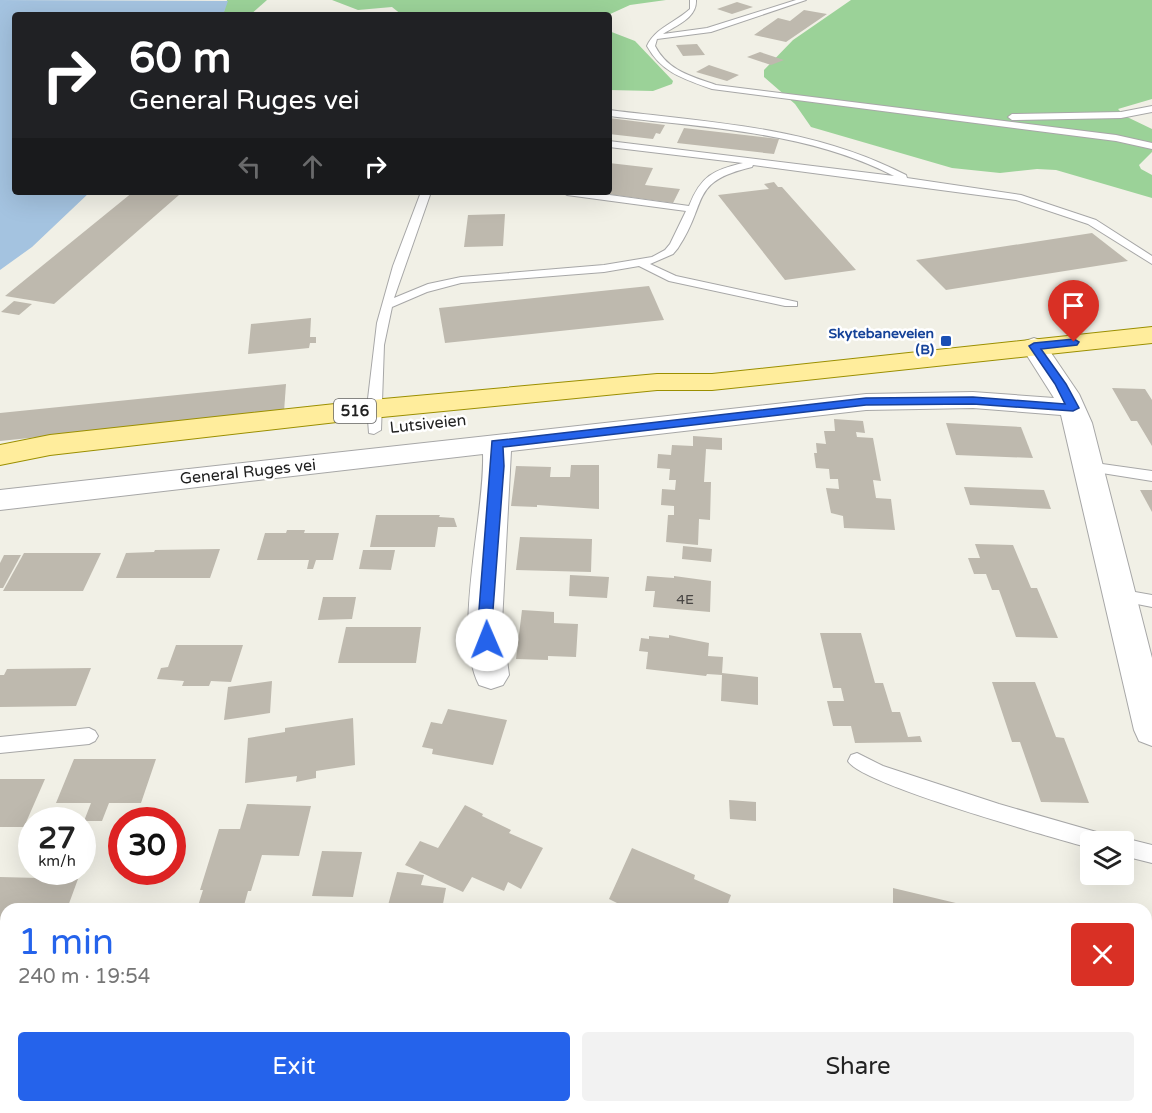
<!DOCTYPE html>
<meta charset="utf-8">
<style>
:root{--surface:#fff;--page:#f2f2f2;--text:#222;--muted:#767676;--accent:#2563eb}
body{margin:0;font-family:"Varela Round",sans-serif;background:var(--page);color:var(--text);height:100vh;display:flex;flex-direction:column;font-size:22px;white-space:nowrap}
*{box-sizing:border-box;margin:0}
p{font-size:20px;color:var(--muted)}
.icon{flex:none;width:33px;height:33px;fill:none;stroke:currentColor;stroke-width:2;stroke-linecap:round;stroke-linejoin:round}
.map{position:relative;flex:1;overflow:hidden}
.drawer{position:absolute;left:0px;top:903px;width:1152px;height:210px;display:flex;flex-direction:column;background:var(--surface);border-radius:18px 18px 0 0;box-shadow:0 6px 24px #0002}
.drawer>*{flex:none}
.top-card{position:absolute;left:12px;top:12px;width:600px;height:183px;border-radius:6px;box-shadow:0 6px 24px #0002;background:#202124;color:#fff;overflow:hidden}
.tools{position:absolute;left:1080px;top:831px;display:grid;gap:12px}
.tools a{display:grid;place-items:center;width:54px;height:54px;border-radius:6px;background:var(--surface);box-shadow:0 6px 24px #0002;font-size:30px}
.speed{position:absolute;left:18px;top:807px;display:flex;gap:12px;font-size:30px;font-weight:700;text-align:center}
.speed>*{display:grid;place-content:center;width:78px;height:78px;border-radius:50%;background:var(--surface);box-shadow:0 6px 24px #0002;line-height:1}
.speed small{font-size:15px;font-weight:400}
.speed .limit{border:9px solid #d22;background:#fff;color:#111}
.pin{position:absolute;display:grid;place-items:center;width:51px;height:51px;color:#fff;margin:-62px -26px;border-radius:50% 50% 50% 0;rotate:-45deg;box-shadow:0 0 6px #0007}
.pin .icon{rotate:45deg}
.me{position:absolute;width:66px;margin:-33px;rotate:359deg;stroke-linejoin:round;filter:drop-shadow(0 0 4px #0008)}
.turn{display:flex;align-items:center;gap:21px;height:126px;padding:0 18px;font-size:27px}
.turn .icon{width:78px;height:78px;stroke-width:2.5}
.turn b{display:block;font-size:42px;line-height:51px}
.lanes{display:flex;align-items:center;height:57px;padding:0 18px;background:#0003;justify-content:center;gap:30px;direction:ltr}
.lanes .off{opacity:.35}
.round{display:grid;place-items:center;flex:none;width:63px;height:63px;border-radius:6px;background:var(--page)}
.overview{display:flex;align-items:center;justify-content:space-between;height:102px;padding:0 18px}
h1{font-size:36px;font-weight:600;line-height:45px;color:var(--accent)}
.action{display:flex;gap:12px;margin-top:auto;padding:12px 18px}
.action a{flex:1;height:69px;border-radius:6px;background:var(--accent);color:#fff;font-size:24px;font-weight:600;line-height:69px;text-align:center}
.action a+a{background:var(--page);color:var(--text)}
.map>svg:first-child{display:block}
</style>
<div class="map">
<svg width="1152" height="1113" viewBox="0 0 1152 1113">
<rect width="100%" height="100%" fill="#f1f0e6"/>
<g fill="#9bd298">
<path d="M 227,0 L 267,0 L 250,15 L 223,15 Z"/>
<path d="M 332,0 L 666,0 L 630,5 L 608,15 L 402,15 L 392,7 L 358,10 Z"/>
<path d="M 851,0 L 1152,0 L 1152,99 L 1118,109 L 1125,116 L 1152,129 L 1152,152 L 1139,165 L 1141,169 L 1152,175 L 1152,198 L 1056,170 L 1037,169 L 1000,173 L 952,168 L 811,127 L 795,104 L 764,77 L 764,70 L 793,40 Z"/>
<path d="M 609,31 L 635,41 L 673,81 L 672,84 L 653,91 L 609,90 Z"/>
</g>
<path fill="#a4c3e0" d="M 0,0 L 228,1 L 223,15 L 15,15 L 15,192 L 90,192 L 32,247 L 0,270 Z"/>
<g fill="#beb9ae">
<path d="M 737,2 L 753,7 L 732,14 L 717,9 Z"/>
<path d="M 804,10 L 827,14 L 786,42 L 754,35 L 778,18 L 790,21 Z"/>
<path d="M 697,44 L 705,55 L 683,56 L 676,45 Z"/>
<path d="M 760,52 L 784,60 L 771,65 L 747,57 Z"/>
<path d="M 709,65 L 739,75 L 727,81 L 696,72 Z"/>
<path d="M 609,118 L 665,125 L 660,134 L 656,133 L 653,139 L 609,134 Z"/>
<path d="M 684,128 L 779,139 L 774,154 L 677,143 Z"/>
<path d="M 609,163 L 653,168 L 645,185 L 680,189 L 673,203 L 600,193 L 609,192 Z"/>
<path d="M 774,182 L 778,187 L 782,187 L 856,270 L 785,280 L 718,195 L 769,189 L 764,184 Z"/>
<path d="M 133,192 L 179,195 L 54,304 L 5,296 Z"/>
<path d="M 505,214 L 503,246 L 464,247 L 468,215 Z"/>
<path d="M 1092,233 L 1128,261 L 946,290 L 916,260 Z"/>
<path d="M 649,286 L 664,320 L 445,343 L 439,308 Z"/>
<path d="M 14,301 L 32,304 L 19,315 L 1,312 Z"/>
<path d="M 311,318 L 310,337 L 316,337 L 316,343 L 310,343 L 309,348 L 248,354 L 251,324 Z"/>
<path d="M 286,384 L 284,412 L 0,441 L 0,413 Z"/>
<path d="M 1112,388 L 1145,389 L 1152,400 L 1152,446 L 1137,421 L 1131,421 Z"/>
<path d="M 834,419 L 863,421 L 865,433 L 856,432 L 857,437 L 873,438 L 881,481 L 873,480 L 876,498 L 891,499 L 895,530 L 844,528 L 843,516 L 831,513 L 826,488 L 839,489 L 838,479 L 830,479 L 829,469 L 816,468 L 814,453 L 817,453 L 816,443 L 826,444 L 824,431 L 835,431 Z"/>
<path d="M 946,423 L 1021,427 L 1033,458 L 956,455 Z"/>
<path d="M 693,436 L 722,438 L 722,450 L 706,449 L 704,482 L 711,482 L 710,520 L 699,519 L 698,545 L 666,542 L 668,515 L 674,515 L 674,506 L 661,505 L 662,489 L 675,490 L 676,480 L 669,480 L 670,469 L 657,468 L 658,454 L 671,455 L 672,445 L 693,446 Z"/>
<path d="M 571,465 L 599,465 L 599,509 L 537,505 L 537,507 L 511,506 L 516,466 L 551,467 L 550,477 L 570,477 Z"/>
<path d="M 964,487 L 1044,490 L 1051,509 L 970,505 Z"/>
<path d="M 1140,490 L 1152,490 L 1152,512 Z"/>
<path d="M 376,515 L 440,515 L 439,517 L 454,518 L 457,527 L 438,527 L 435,547 L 370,547 Z"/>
<path d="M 287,530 L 305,530 L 304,533 L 339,533 L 333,560 L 316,560 L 313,569 L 307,569 L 309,560 L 257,560 L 265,533 L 286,533 Z"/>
<path d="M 520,537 L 592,539 L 591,572 L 516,570 Z"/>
<path d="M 975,544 L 1013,545 L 1031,588 L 1037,588 L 1058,638 L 1016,637 L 999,590 L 992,590 L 986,574 L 974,574 L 968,558 L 980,558 Z"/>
<path d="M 683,546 L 712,549 L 711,562 L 682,559 Z"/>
<path d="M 220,549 L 210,578 L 116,578 L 126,553 L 154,552 L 155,550 Z"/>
<path d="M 363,550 L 395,550 L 391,570 L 359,569 Z"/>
<path d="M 24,553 L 101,553 L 83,591 L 3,591 Z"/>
<path d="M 4,555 L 21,555 L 3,588 L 0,588 L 0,563 Z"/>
<path d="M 570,575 L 609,577 L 607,598 L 569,596 Z"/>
<path d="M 647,576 L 674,578 L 674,576 L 711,581 L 710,612 L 653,607 L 655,591 L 645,591 Z"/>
<path d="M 323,597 L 356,597 L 352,619 L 318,620 Z"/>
<path d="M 522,610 L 554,612 L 554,623 L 578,624 L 576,657 L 548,656 L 548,660 L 516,659 Z"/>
<path d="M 346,627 L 421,627 L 416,663 L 338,663 Z"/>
<path d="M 820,633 L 861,633 L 875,683 L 883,683 L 892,712 L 900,712 L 908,737 L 920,736 L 922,742 L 855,743 L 851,726 L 833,726 L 827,701 L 844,701 L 841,688 L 833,688 Z"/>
<path d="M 669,635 L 709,643 L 708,656 L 723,657 L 722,673 L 758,677 L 758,705 L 721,701 L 722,675 L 707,674 L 706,676 L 646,669 L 648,652 L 639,651 L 641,638 L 649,639 L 649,636 L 669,638 Z"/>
<path d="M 176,645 L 243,645 L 231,682 L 211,681 L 209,686 L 182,686 L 184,681 L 157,679 L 161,668 L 168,667 Z"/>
<path d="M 91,668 L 76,706 L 0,707 L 0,675 L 4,675 L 7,669 Z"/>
<path d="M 272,681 L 270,713 L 224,720 L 228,687 Z"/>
<path d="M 992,682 L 1035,682 L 1056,737 L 1064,738 L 1089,803 L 1041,802 L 1020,742 L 1012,742 Z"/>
<path d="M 448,709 L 507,720 L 493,765 L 432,754 L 433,749 L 422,747 L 431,722 L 442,724 Z"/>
<path d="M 353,718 L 355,765 L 316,771 L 316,778 L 296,782 L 297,776 L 245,783 L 248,738 L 285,732 L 285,728 Z"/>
<path d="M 74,759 L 156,759 L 141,803 L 109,803 L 102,821 L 84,821 L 91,803 L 56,803 Z"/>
<path d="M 0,779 L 45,779 L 24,827 L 0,827 Z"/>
<path d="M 729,800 L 756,802 L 756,821 L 730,819 Z"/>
<path d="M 247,804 L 311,806 L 299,856 L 262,855 L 251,891 L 248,891 L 243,909 L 197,909 L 203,890 L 200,890 L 219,829 L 240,829 Z"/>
<path d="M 465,805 L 483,814 L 482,816 L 511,830 L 509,833 L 543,848 L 521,889 L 508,882 L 504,891 L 472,877 L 463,892 L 405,865 L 420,841 L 438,848 Z"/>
<path d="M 632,848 L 695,875 L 694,879 L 731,895 L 726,909 L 624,909 L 625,907 L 609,899 Z"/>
<path d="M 322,851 L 362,852 L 353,897 L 312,896 Z"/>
<path d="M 397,872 L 424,875 L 421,885 L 446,888 L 442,909 L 387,909 Z"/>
<path d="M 0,877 L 78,879 L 67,909 L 6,909 L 6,930 L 0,930 Z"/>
<path d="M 893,888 L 960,904 L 961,909 L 893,909 Z"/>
<path d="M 137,1107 L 248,1107 L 247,1113 L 135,1113 Z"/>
<path d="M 308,1107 L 409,1107 L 408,1110 L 418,1111 L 306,1113 Z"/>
<path d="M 585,1107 L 661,1107 L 669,1113 L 581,1113 Z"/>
</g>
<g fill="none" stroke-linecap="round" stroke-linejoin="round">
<defs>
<g id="lane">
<path d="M 690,0 L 696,0 C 697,18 677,25 663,34 L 707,28 L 796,0 L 806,0 L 711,32 L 657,39 L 655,46 C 668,71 691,76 716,85 L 1116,135 L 1152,143 L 1152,149 L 1116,141 L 712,89 C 684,79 662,73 647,46 C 655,28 676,22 690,9 Z"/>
<path d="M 1152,106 L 1152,112 L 1121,118 L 1012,120 L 1008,117 L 1012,114 L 1121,112 Z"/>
<path d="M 609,110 C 713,123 811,126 906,175 L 907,178 L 1021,195 L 1096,220 L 1152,256 L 1152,264 L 1088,224 L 1016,200 L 753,165 L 752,167 C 688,182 709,202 678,248 L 673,254 L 650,264 L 676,276 L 797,302 L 797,306 L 785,306 L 669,281 L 639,266 L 604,272 L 461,283 L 427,292 L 392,307 L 384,345 L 381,430 L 374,434 L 369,433 L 367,407 L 377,323 L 393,266 L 421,192 L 431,192 L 394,298 L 428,284 L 461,277 L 604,265 L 652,257 L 665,250 L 670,244 L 686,211 L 567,195 L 562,192 L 588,192 L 689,206 C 701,176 713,170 743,163 L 609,147 L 609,141 L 894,176 C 806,131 706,128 609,116 Z"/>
<path d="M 1088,462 L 1152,471 L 1152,481 L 1083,470 L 1081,467 L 1083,464 Z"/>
<path d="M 1118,589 L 1152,595 L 1152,607 L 1112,599 L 1110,595 L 1112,591 Z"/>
<path d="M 89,728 L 95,731 L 98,736 L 95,741 L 89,744 L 0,753 L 0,737 Z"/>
<path d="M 857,753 L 883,766 L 999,804 L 1100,833 L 1107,836 L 1109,842 L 1090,842 L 1090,848 C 1055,838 859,784 848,761 L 851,755 Z"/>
<path d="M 1124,838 L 1152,845 L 1152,863 L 1124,856 L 1124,842 L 1117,842 Z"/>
</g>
<g id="street">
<path d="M 1034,338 L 1043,341 L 1079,394 L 1092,423 L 1152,658 L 1152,746 L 1139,741 L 1134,730 L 1061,415 L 973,408 L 866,410 L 511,451 L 502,623 L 509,675 L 503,685 L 491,689 L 479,685 C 452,633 485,516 483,454 L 0,510 L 0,490 L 866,394 L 973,392 L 1054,398 L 1021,346 L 1025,341 Z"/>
<path d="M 732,1107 L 780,1107 L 779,1113 L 731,1113 Z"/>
<path d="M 978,1107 L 1040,1107 L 1042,1113 L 980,1113 Z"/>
</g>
<path id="primary" d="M 1152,327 L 1152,343 L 712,390 L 657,390 L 372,418 L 50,455 L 0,465 L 0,445 L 50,435 L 372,400 L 657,374 L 712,374 Z"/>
</defs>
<use href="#lane" stroke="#a7a7a7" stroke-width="2"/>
<use href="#street" stroke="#a7a7a7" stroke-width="2"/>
<use href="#primary" stroke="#9b8f00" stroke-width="2"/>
<use href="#lane" fill="#fff" fill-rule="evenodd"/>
<use href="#street" fill="#fff" fill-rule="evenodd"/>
<use href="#primary" fill="#ffed9c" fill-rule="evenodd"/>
</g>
<path fill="#2563eb" stroke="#184099" stroke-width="1.5" d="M 1074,339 L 1079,342 L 1077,345 L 1041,349 L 1066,384 L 1079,408 L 1073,411 L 973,404 L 866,405 L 503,447 L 504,466 L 492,623 L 494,640 L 492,644 L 482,644 L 478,623 L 492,441 L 866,398 L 973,397 L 1065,404 L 1055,384 L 1029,346 L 1034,343 Z"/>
<rect fill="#1a4fb4" stroke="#fff" stroke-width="2" x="940" y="335" width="12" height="12" rx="3"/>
<g text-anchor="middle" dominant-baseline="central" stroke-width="5" stroke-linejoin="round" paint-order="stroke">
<g font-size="14" font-weight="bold" fill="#164399" stroke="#fff" text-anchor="end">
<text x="934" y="333">Skytebaneveien<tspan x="934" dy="16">(B)</tspan></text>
</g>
<g font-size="14" fill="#484644">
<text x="685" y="599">4E</text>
</g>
<rect fill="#fff" stroke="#636363" stroke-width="1.5" x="334" y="399" width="42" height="24" rx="4.5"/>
<g font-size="15" font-weight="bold" fill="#202020">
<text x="355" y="411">516</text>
</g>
<g font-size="16" fill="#202020" stroke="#fff">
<text transform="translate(428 424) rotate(-6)">Lutsiveien</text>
<text transform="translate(248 472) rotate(-6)">General Ruges vei</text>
</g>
</g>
</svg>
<div class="tools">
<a><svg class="icon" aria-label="layers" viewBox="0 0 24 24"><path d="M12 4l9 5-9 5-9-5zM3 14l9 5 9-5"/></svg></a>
</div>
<div class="speed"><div>27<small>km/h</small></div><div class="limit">30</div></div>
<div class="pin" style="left:1074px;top:342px;background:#d93025"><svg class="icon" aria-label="arrive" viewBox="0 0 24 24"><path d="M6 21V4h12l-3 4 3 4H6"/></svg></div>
<svg class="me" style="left:487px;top:640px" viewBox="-20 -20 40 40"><circle r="19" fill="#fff"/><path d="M0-13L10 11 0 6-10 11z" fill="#2563eb"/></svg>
<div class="top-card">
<div class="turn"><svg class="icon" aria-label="right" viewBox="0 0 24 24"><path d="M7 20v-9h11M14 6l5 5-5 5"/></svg><div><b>60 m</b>General Ruges vei</div></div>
<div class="lanes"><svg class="icon off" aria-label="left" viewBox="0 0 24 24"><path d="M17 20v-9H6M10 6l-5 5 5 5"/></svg><svg class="icon off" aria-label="ahead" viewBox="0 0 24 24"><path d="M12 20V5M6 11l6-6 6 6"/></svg><svg class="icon" aria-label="right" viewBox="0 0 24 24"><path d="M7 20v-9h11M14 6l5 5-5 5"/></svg></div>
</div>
<section class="drawer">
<div class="overview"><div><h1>1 min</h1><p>240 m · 19:54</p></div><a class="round" style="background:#d93025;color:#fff"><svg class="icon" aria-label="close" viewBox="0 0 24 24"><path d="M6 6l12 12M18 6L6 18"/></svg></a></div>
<div class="action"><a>Exit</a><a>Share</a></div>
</section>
</div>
